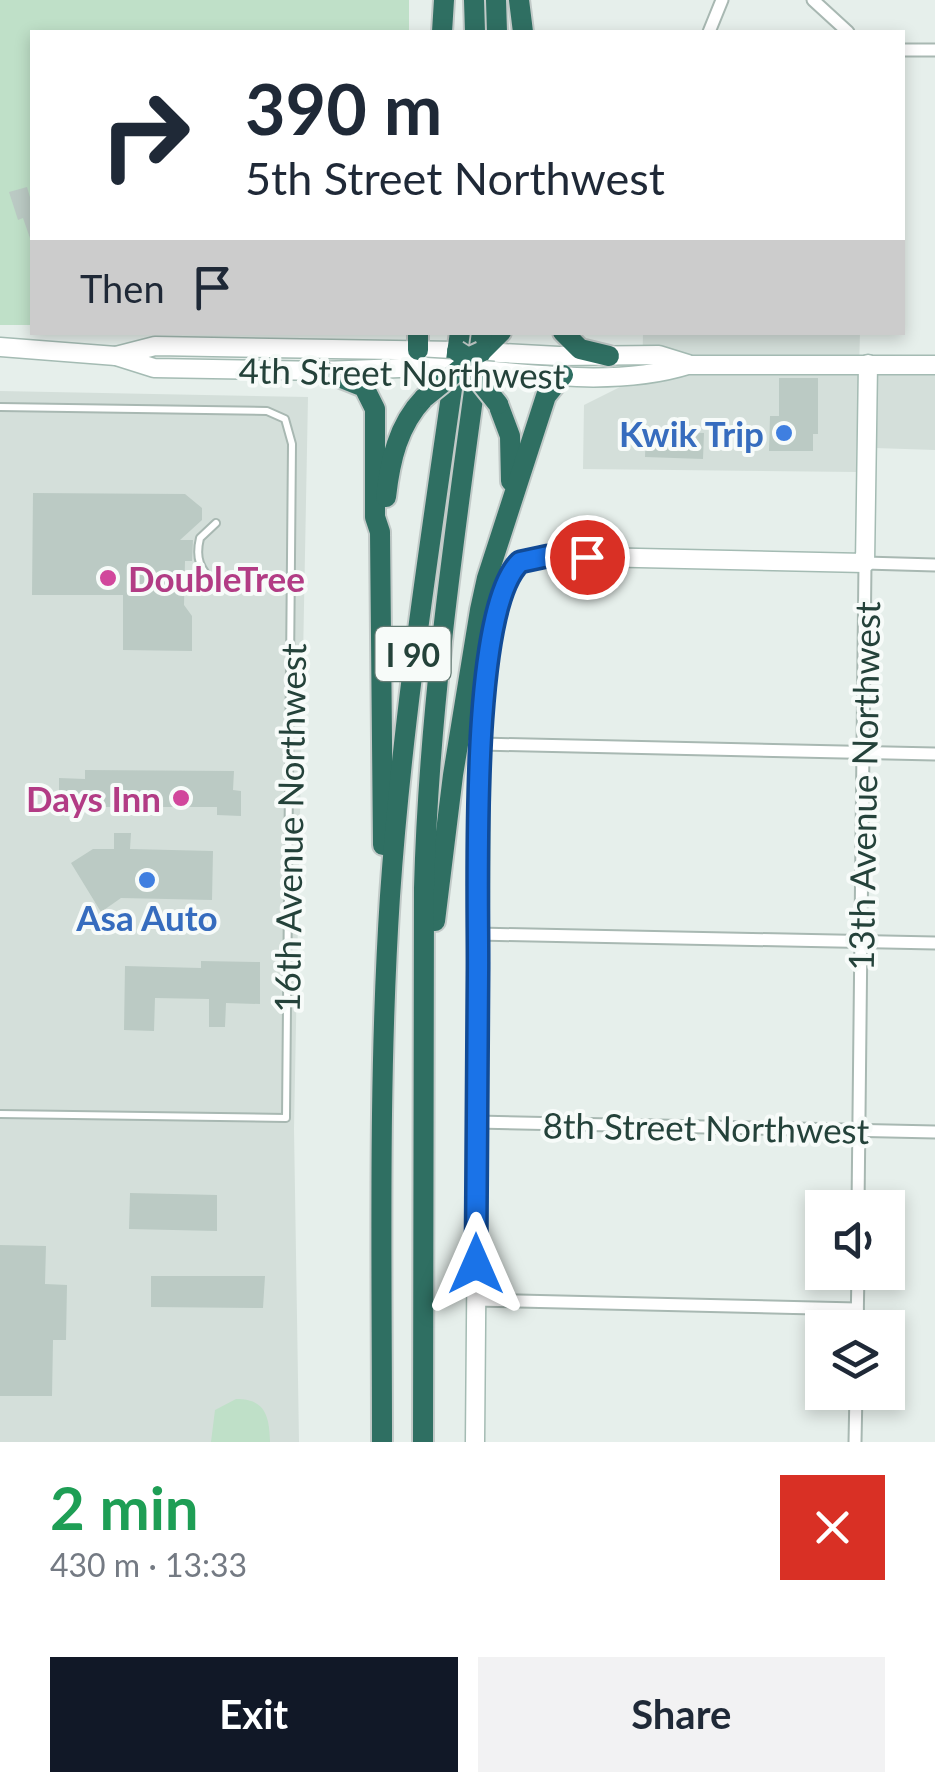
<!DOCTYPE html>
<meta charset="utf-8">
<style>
:root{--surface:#fff;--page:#f2f2f3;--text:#1f2937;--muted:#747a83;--accent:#111827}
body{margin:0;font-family:Lato,sans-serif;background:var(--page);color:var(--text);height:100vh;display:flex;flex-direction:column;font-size:38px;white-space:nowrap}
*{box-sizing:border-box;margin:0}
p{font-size:32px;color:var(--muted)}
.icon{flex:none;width:55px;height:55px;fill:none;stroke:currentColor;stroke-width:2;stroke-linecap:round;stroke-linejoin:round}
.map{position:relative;height:1442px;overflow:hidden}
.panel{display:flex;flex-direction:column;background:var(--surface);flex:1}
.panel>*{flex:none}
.top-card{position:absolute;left:30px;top:30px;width:875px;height:305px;border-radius:0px;box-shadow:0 5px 15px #0003;background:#fff;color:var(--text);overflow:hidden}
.tools{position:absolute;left:805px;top:1190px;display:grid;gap:20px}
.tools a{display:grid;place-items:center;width:100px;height:100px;border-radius:0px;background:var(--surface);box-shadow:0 5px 15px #0003;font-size:50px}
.pin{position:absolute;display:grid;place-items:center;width:85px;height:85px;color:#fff;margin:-42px;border:5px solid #fff;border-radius:50%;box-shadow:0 2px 10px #0007}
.me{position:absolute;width:110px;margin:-55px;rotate:0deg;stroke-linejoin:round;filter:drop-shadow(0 0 8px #0008)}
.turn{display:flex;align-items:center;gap:35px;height:210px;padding:0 50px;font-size:45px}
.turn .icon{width:130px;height:130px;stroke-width:2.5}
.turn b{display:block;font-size:70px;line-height:85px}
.then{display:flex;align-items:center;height:95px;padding:0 50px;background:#0003;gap:20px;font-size:38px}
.round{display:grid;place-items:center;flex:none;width:105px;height:105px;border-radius:0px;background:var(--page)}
.overview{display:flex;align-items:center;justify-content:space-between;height:170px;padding:0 50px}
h1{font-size:60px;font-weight:700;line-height:75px;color:#1e9e55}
.button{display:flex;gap:20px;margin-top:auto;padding:20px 50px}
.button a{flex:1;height:115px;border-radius:0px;background:var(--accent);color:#fff;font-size:40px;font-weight:700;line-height:115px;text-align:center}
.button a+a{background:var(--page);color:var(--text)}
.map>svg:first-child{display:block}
</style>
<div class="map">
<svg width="935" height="1442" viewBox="0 0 935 1442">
<rect width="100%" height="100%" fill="#e6efeb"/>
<g fill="#d4dfda">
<path d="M 643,333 L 860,333 L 856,472 L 583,469 L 584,405 L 626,384 L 642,383 Z"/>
<path d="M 877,370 L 935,372 L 935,450 L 875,448 Z"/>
<path d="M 0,391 L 308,397 L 294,1129 L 299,1442 L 0,1442 Z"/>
</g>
<g fill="#bfe0c8">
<path d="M 0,0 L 409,0 L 409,32 L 32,32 L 32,325 L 0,325 Z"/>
<path d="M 236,1399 C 266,1399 269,1416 270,1442 L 211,1442 L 215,1410 Z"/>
</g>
<g fill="#bbcac4">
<path d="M 27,187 L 32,204 L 31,241 L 23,218 L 18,220 L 9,192 Z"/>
<path d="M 779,378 L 818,378 L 818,434 L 813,434 L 813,451 L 769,451 L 770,416 L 779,416 Z"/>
<path d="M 646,431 L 704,433 L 703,459 L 645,457 Z"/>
<path d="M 33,493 L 185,494 L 202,508 L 202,520 L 180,540 L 193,540 L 192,561 L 185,561 L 184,605 L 192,616 L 192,651 L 123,650 L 123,595 L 32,595 Z"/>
<path d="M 85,770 L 234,771 L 233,790 L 241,791 L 241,816 L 217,815 L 217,807 L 59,807 L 59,778 L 85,779 Z"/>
<path d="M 114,833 L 131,833 L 130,849 L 213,851 L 212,900 L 121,898 L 101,912 L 71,863 L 93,849 L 114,849 Z"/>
<path d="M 201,961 L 260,962 L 260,1004 L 226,1003 L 225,1027 L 209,1027 L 209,999 L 155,998 L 154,1031 L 124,1030 L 125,966 L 201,968 Z"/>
<path d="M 130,1193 L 217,1195 L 217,1231 L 129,1229 Z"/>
<path d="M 0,1245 L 46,1246 L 45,1284 L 67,1285 L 66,1340 L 53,1340 L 52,1396 L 0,1396 Z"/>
<path d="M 151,1276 L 265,1276 L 263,1308 L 151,1307 Z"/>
</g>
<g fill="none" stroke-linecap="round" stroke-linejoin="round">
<defs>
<g id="lane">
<path d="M 0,407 L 267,411 L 285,419 L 292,444 L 286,1118 L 0,1114"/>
<path d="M 215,584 C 200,569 195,559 200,538 L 216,523"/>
</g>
<g id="street">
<path d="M 813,0 L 848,32"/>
<path d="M 709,32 L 722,0"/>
<path d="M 902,50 L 935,50"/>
<path d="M 481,744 L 935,754"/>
<path d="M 478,934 L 935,943"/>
<path d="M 476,1122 L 935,1132"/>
<path d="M 858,1208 L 865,563 L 935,565"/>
<path d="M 476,1300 L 857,1309"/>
<path d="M 857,1328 L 858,1272"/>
<path d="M 855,1442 L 856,1392"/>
</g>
<g id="secondary">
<path d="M 0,347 L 116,356 L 154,368 L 324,371 L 425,367"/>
<path d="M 481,352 L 559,356 L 659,355 L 688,364"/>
<path d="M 116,356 L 155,346 L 457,351"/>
<path d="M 494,371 C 557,377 627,384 688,365 L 935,365"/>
<path d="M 475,1442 L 481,744 C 484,696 484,596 520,562 L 548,556 L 865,563 L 868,364"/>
</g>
<g id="highway">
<path d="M 474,0 L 475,32"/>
<path d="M 496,0 L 497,32"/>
<path d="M 519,0 L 523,32"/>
<path d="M 442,32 L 444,0"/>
<path d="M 563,332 L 580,349 L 609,356"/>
<path d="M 418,350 L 418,332"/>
<path d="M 481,352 L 501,332"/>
<path d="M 324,371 L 364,387 L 375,409 L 375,517 L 380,532 L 383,845"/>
<path d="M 498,404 L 510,436 L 511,481"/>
<path d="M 386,497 C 390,461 398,425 424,398"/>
<path d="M 435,921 L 453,775 L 480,610 L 487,578 L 546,396 L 563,375"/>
<path d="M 382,1442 C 382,1260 378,1078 390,896 C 403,707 434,520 460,332"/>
<path d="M 423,1442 L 424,888 C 429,701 457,518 482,332"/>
</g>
</defs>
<use href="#lane" stroke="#a8b8b2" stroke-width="10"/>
<use href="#street" stroke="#a8b8b2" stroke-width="15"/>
<use href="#secondary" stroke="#a4bbb3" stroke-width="21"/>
<use href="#highway" stroke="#c2cac8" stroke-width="24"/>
<use href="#lane" stroke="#fff" stroke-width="6"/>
<use href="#street" stroke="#fff" stroke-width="11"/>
<use href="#secondary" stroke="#fff" stroke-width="18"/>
<use href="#highway" stroke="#2f6f62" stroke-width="20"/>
<defs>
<g id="secondary-bridge">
<path d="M 425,367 L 460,369"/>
<path d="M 470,369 L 494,371"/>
</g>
<g id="highway-bridge">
<path d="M 457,351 L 468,358 L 481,352"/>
<path d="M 470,369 L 498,404"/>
<path d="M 424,398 L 460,369"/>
</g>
</defs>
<use href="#secondary-bridge" stroke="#a4bbb3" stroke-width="21" stroke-linecap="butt"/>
<use href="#highway-bridge" stroke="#c2cac8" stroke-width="24" stroke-linecap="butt"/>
<use href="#secondary-bridge" stroke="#fff" stroke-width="18"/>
<use href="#highway-bridge" stroke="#2f6f62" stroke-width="20"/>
</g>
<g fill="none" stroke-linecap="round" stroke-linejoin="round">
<defs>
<path id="route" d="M 476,1264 C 476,1168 477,1071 478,974 C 479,895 468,612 520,562 L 548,556 L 587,557"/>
</defs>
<use href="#route" stroke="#114b97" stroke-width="25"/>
<use href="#route" stroke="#1a73e8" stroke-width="18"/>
</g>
<g fill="#3f7fe0" stroke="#f7fbf9" stroke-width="4">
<circle cx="784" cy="433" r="10"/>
<circle cx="147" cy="880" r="10"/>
</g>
<g fill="#d1479c" stroke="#f7fbf9" stroke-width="4">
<circle cx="108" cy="578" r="10"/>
<circle cx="181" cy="798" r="10"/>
</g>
<g text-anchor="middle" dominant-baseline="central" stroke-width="8" stroke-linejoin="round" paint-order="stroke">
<rect fill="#f7fbf9" stroke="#637a73" stroke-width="2.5" x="375.5" y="627" width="75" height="54" rx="8"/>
<g font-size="32" font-weight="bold" fill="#24423a">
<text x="413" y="654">I 90</text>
</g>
<g font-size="35" fill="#24423a" stroke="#f7fbf9">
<text transform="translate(402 372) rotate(1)">4th Street Northwest</text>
<text transform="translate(863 786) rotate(-89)">13th Avenue Northwest</text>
<text transform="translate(289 828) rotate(-89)">16th Avenue Northwest</text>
<text transform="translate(706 1127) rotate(1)">8th Street Northwest</text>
</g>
<g font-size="35" font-weight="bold" fill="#366cbe" stroke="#f7fbf9" text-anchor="end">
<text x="764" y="433">Kwik Trip</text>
<text x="147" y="917" text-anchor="middle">Asa Auto</text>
</g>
<g font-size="35" font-weight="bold" fill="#b23c85" stroke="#f7fbf9" text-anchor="start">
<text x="128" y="578">DoubleTree</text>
<text x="161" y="798" text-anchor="end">Days Inn</text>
</g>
</g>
</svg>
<div class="tools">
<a><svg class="icon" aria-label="sound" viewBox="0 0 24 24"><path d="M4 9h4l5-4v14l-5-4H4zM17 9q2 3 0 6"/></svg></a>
<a><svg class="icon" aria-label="layers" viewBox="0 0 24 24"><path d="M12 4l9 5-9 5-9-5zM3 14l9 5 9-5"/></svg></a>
</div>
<div class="pin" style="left:587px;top:557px;background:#d93025"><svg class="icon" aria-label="arrive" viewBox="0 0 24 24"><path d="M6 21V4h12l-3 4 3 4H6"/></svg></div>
<svg class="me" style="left:476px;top:1264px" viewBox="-20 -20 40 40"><path d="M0-17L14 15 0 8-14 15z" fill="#1a73e8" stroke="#fff" stroke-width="4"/></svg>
<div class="top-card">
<div class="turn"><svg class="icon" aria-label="right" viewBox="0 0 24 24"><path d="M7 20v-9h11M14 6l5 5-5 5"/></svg><div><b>390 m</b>5th Street Northwest</div></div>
<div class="then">Then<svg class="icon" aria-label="arrive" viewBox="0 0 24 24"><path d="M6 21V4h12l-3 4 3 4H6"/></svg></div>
</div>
</div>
<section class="panel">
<div class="overview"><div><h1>2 min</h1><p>430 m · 13:33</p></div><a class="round" style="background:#d93025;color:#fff"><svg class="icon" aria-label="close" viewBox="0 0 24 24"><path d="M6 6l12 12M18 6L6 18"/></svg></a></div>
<div class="button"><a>Exit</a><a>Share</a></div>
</section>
